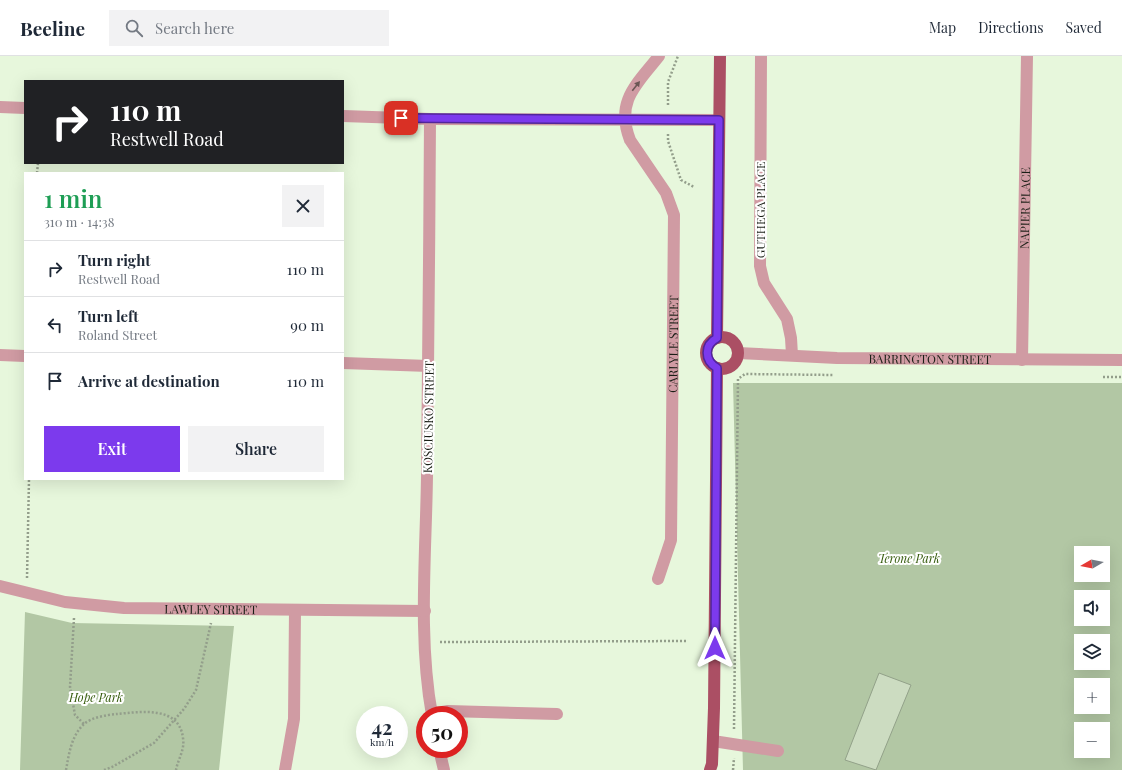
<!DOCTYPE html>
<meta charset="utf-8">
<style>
:root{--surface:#fff;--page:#f2f2f3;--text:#1f2937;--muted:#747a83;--line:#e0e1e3;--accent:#7c3aed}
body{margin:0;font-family:"Playfair Display",serif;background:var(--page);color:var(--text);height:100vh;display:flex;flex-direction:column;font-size:15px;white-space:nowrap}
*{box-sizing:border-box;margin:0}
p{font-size:13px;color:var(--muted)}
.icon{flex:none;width:22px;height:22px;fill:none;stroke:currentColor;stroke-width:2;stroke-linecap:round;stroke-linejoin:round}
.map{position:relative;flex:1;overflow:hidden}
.side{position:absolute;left:24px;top:116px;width:320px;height:308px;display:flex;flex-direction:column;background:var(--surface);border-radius:0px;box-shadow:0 4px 16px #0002}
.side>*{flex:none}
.top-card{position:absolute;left:24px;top:24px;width:320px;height:84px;border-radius:0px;box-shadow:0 4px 16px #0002;background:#202124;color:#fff;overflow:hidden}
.needle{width:26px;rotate:261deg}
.buttons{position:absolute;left:1074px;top:490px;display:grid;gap:8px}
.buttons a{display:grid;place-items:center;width:36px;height:36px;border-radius:0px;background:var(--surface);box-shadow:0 4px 16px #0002;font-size:20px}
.speed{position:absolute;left:356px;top:650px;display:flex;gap:8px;font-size:20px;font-weight:700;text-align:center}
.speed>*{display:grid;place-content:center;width:52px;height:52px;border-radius:50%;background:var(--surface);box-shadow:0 4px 16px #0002;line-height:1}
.speed small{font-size:10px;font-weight:400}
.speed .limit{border:6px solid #d22;background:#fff;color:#111}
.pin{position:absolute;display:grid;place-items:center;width:34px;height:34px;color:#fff;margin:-17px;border-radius:8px;box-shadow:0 2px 6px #0006}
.me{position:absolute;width:44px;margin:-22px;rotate:0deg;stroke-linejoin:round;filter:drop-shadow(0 0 3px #0008)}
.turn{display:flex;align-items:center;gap:14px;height:84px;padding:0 20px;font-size:18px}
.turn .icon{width:52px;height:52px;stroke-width:2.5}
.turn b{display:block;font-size:28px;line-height:34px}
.round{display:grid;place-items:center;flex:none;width:42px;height:42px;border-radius:0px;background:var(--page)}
.headline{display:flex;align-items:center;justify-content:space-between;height:68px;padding:0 20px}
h1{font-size:24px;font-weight:600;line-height:30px;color:#1e9e55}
.cta{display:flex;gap:8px;margin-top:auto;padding:8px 20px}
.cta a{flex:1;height:46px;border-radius:0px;background:var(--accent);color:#fff;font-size:16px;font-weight:600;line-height:46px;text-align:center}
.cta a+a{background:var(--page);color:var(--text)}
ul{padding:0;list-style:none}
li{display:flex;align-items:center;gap:12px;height:56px;padding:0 20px;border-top:1px solid var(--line)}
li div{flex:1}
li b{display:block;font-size:15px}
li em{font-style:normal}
header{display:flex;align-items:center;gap:24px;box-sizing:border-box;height:56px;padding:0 20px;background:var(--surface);border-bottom:1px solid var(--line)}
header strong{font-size:19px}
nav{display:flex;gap:22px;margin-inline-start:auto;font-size:14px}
.search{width:280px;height:36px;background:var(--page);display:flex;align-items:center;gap:10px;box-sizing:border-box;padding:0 14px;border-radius:0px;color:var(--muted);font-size:15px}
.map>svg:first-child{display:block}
</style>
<header>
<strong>Beeline</strong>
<div class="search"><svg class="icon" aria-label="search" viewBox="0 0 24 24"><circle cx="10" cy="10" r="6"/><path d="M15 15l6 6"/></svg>Search here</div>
<nav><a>Map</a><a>Directions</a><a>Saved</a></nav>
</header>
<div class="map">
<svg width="1122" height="714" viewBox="0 0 1122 714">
<rect width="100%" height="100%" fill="#e7f7dc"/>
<g fill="#b2c7a4" fill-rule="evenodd">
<path d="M 733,327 L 1122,327 L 1122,714 L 743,714 ZM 1081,497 L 1103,497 L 1103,519 L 1081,519 ZM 1081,541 L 1103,541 L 1103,563 L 1081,563 ZM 1081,585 L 1103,585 L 1103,607 L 1081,607 ZM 1081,629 L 1103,629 L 1103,651 L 1081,651 ZM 1081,673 L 1103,673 L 1103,695 L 1081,695 Z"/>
<path d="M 25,556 L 72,567 L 234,570 L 219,714 L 20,714 Z"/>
</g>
<path fill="#ccdcc1" stroke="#92a189" d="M 879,617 L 911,629 L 876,714 L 845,704 Z"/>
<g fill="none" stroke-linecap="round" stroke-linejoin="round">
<g stroke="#939e8b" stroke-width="2.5" stroke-dasharray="2 2" stroke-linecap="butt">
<path d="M 668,49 L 668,26 L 678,0"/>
<path d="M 668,78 L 668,85 L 681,124 L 694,131"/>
<path d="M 37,117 L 38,107"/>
<path d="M 1103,321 L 1122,321"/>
<path d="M 27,522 L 29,423"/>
<path d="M 74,562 L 70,631 L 75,659 L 84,668"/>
<path d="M 440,586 L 688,585"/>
<path d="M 734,673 L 738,323 L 745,318 L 834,319"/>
<path d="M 66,714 C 69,698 71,681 83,669 C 91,661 107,659 117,658 C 140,656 179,649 183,682 C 185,694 178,703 176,714"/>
<path d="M 104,714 L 112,711 L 154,687 L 184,653 L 196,634 L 211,567"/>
<path d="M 733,714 L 734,702"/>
</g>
<g stroke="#d09ba3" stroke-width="12">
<path d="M 761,0 L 760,210 L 764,227 L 787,263 L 791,282 L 792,299"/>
<path d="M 0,51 L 25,52"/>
<path d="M 343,60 L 430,63 L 719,64"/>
<path d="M 430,63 C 429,182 429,301 427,420 C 426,498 418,582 432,659"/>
<path id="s1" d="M 738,297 L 837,302 L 1122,304"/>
<path d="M 0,299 L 25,300"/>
<path id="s2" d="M 1022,304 L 1027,0"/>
<path d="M 343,307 L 429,310"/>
<path id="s3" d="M 658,523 L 671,484 L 674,159 L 666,137 L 630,84 C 615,45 637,28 659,0"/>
<path id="s4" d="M 0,530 L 65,546 L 124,552 L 425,555"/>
<path d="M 432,658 L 448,655 L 557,658"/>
<path d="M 713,685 L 778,695"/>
<path d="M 439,693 L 444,714"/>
<path d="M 285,714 L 294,663 L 295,554"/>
</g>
<g stroke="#ab4f64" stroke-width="12">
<circle cx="722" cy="297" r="16"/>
<path d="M 717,282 L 720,0"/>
<path d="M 710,714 L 712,708 L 714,652 L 717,312"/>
</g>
</g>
<defs><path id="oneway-solid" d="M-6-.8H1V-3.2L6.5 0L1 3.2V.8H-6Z"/></defs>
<use fill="#6c5755" href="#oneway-solid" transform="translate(636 30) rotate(-52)"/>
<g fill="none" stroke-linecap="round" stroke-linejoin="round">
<defs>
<path id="route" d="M 401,62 L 719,64 L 717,282 C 704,289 704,304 717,312 L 715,592"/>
</defs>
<use href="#route" stroke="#51269a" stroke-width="10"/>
<use href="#route" stroke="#7c3aed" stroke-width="7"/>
</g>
<g text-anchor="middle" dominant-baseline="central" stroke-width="4" stroke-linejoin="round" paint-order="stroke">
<g font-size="12" fill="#1a1f16" stroke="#fff">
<text stroke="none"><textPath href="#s2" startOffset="152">NAPIER PLACE</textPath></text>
<text transform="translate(760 154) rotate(-90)">GUTHEGA PLACE</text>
<text stroke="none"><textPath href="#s3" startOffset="237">CARLYLE STREET</textPath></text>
<text stroke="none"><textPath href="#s1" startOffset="192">BARRINGTON STREET</textPath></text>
<text transform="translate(428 361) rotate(-89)">KOSCIUSKO STREET</text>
<text stroke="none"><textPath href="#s4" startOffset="213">LAWLEY STREET</textPath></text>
</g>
<g font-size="12" font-style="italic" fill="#365c0d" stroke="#fff">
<text x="909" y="502">Terone Park</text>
<text x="96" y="641">Hope Park</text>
</g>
</g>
</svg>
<div class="buttons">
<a><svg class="needle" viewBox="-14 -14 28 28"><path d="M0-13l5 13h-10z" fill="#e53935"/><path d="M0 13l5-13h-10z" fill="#747a83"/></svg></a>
<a><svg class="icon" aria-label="sound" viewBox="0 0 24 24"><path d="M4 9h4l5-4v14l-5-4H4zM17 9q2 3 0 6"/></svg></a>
<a><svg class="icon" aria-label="layers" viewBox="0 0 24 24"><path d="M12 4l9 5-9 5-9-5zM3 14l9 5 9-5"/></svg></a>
<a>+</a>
<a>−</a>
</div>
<div class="speed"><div>42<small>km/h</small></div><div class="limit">50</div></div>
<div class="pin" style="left:401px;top:62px;background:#d93025"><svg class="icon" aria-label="arrive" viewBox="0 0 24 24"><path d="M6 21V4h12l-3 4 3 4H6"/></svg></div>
<svg class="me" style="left:715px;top:592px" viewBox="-20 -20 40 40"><path d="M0-17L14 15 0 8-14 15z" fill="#7c3aed" stroke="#fff" stroke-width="4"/></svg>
<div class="top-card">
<div class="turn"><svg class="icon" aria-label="right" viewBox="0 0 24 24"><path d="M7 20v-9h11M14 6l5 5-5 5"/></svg><div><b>110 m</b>Restwell Road</div></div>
</div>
<section class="side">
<div class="headline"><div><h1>1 min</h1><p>310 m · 14:38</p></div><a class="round"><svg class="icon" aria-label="close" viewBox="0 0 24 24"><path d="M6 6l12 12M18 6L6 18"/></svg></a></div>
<ul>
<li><svg class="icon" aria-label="right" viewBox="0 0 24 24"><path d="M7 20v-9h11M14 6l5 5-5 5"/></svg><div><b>Turn right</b><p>Restwell Road</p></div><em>110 m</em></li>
<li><svg class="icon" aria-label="left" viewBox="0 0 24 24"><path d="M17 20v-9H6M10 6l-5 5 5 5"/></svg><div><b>Turn left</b><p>Roland Street</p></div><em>90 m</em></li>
<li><svg class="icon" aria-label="arrive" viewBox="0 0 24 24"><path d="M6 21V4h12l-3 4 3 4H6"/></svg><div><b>Arrive at destination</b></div><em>110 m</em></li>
</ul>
<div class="cta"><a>Exit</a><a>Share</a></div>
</section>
</div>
